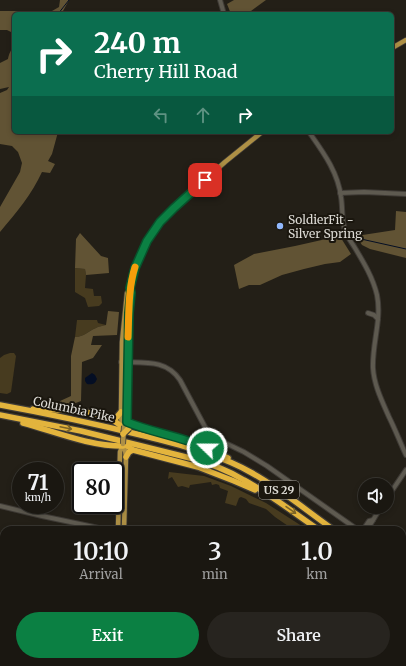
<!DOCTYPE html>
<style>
:root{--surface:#1a1711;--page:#27241f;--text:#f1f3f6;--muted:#9f9f9f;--line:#383631;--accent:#0b8043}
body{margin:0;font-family:Merriweather,serif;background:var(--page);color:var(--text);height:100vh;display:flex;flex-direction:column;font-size:15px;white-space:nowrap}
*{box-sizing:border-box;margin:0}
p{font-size:13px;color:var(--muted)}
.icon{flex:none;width:22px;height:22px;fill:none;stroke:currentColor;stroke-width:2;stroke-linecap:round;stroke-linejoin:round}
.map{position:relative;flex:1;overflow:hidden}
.sheet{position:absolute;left:0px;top:526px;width:406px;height:140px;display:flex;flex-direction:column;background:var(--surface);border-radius:12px 12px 0 0;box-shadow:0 2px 6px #0003,0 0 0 1px var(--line)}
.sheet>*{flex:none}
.hud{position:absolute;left:12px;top:12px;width:382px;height:122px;border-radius:6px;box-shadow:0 2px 6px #0003,0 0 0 1px var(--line);background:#0b6e4f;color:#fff;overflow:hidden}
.buttons{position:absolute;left:358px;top:478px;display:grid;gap:8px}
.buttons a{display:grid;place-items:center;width:36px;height:36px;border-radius:50%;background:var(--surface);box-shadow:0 2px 6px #0003,0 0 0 1px var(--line);font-size:20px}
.speed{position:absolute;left:12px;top:462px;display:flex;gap:8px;font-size:20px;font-weight:700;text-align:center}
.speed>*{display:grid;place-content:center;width:52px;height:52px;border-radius:50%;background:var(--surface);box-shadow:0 2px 6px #0003,0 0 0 1px var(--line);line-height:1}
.speed small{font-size:10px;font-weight:400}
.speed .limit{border:2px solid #111;border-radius:6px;background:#fff;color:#111}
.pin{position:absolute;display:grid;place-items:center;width:34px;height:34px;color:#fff;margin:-17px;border-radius:8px;box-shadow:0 2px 6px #0006}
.me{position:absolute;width:44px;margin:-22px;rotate:292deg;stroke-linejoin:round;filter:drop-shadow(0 0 3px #0008)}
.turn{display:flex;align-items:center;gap:14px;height:84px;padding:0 16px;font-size:18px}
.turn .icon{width:52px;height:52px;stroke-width:2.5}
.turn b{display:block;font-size:28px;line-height:34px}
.lanes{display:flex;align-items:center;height:38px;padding:0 16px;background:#0003;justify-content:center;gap:20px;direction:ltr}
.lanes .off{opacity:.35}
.eta{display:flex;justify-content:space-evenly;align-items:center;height:68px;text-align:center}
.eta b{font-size:24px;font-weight:600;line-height:28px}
.primary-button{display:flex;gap:8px;margin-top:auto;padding:8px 16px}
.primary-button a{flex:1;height:46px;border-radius:24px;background:var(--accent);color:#fff;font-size:16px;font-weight:600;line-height:46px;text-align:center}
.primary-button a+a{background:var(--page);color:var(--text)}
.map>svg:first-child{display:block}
</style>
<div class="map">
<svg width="406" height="666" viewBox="0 0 406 666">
<rect width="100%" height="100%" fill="#231f17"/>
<g fill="#473b1f">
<path d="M 75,268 L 85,269 L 86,275 L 85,288 L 93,289 L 94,296 L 101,296 L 102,303 L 99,306 L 88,307 L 85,298 L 75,292 Z"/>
<path d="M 77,320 L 97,320 L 98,323 L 106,325 C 103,326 99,326 96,328 C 88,331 84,337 75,337 Z"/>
<path d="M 10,353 L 14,353 L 16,356 L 11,392 L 7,394 L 0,393 L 0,358 L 4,355 Z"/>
<path d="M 169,472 L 204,476 L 231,486 L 266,503 L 308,530 L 294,530 L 275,517 L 266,509 L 249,503 L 246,499 L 241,497 L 239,498 L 236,506 L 225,503 L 228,491 L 220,488 L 219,485 L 216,484 L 212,485 L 211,482 L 190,485 L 189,488 L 182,486 L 178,487 L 172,477 L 168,479 Z"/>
<path d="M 4,650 L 4,662 L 7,662 L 7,666 L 0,666 L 0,657 Z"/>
</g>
<g fill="#615334">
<path d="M 60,0 L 69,0 L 63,11 L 63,14 L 14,14 L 14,132 L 58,132 L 52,154 L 48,161 L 55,164 L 50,173 L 42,172 C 32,194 16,213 0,232 L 0,207 L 20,172 L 22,163 L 18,152 L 12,146 L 0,144 L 0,93 L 7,90 L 9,87 L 0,89 L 0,63 L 8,59 C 9,53 11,51 13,46 C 14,41 13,37 11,32 L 7,30 L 0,30 L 0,11 L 52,11 L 59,7 Z"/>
<path d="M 234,0 L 266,0 L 247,14 L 231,14 L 227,4 Z"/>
<path d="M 396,211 L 406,212 L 406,258 L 370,249 L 362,245 L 356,236 L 395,230 Z"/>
<path d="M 80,233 L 101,256 L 108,258 L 109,273 L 86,275 L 85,269 L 75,268 L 76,239 Z"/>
<path d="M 335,237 L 341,238 L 351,254 L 340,262 L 325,264 L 304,269 L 282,275 L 260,285 L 249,285 L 239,289 L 234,265 L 254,254 L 295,246 Z"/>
<path d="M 108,311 L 119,312 L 117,335 L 93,336 L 91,345 L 102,345 L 93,358 L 82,362 L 81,401 L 73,404 L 61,404 L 60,401 L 71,396 L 71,356 L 75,337 C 84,337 88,331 96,328 C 99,326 103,326 106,325 Z"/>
<path d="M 4,636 L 4,650 L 0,657 L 0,638 Z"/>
<path d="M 7,662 L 25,662 L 21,666 L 7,666 Z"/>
<path d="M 219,662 L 251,662 L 250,666 L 218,666 Z"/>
</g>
<path fill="#040e24" d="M 92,373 L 95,375 L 97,379 C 95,384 92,385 87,384 L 85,381 L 85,378 Z"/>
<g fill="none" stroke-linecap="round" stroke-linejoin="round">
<g stroke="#040e24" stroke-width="1">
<path d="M 58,14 L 69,0"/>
<path d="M 361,239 L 406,249"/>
<path d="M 242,666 L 244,664 L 244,662"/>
</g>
<defs>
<g id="secondary">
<path d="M 220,0 L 224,14"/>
<path d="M 309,132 C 323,152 338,172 341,197 C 343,208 341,222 346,233 C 348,238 352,243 355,248 C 364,263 373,278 377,295 C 382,320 372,343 373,368 C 374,385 382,401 389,417 C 395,429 400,442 406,455"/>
<path d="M 340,193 L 364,192 L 406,194"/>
<path d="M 368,313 L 374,315 L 378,319"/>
<path d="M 121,362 C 144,363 166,359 180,380 L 205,427 L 212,435 L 219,440 L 244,452 L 267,466 L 358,530"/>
<path d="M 387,498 L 406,470"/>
<path d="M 0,506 L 42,516 L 108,530"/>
<path d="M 363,530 L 369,521 L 373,520"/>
<path d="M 367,530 L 381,507"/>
<path d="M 402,560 L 406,563"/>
<path d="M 402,602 L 406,603"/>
</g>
<g id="primary">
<path d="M 392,48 L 406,40"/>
<path d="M 125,423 L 127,422 L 129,313 L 131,293 L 130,288"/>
<path d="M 124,424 L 121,419 L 121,412 L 122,342 L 127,293 L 130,288 L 135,268 L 147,241 L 160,222 L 168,213 L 225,162 L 262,132"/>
<path d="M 123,446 L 125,450 L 126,457 L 124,530"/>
<path d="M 118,530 L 120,452 L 123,444"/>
<path d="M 113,666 L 114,662"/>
</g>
<g id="highway">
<path d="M 0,405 C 50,414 100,425 149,437 C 183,446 221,455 252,473 C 281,489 307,511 334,530"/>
<path d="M 33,409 C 59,411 91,408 114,421 C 118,423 121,426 124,429"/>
<path d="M 0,415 L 81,431 L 190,458 C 209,463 227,470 244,480 C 270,494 294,513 319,530"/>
<path d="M 112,420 L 116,418 L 121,412"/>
<path d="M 127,422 L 136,426 L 190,441 L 228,458"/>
<path d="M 23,423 C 56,432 89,446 123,446"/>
<path d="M 123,443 L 133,450 L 198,467 L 234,481 L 255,490"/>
<path d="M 126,457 L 129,452 L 133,450"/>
<path d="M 402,577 L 406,579"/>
<path d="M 402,587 L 406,590"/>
</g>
</defs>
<use href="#secondary" stroke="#3f3b36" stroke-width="6"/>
<use href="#primary" stroke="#3f3b36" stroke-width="6"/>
<use href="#highway" stroke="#3f3b36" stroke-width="8"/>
<use href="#secondary" stroke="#5e5a50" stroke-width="4"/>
<use href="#primary" stroke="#ae9045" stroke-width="4.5"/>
<use href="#highway" stroke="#e3b43d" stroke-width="5.5"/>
<defs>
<path id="primary-bridge" d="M 123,444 L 124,426"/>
<path id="highway-bridge" d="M 123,434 L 129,428"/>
</defs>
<use href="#primary-bridge" stroke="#3f3b36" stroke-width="6" stroke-linecap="butt"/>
<use href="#highway-bridge" stroke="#3f3b36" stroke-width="8" stroke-linecap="butt"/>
<use href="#primary-bridge" stroke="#ae9045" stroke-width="4.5"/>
<use href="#highway-bridge" stroke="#e3b43d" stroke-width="5.5"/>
</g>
<defs><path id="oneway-shaft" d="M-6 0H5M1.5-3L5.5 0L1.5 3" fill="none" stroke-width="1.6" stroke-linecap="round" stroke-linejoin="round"/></defs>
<g stroke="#7e6526">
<use href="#oneway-shaft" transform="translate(66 428) rotate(12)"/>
<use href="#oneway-shaft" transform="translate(291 510) rotate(35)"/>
</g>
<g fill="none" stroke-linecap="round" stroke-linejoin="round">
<defs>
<path id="route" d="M 205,180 L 174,208 L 160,222 L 147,241 L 135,268 L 130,288 L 131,293 L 129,313 L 127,422 C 153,433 181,436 207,448"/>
</defs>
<use href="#route" stroke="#07532c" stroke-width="10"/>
<use href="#route" stroke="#0b8043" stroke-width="7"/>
<path stroke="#f59e0b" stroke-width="7" d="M 128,337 C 129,314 128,289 135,267"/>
</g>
<circle fill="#91b8fd" stroke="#1a160e" stroke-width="1.5" cx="280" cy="226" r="4"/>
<g text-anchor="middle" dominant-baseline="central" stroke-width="4" stroke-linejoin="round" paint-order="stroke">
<rect fill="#1a160e" stroke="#a29f99" stroke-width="1" x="259" y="481" width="40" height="18" rx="3"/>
<g font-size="11" font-weight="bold" fill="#dcdad4">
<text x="279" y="490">US 29</text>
</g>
<g font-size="12" fill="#dcdad4" stroke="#1a160e" text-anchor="start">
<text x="288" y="219">SoldierFit -<tspan x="288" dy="14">Silver Spring</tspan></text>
</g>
<g font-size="12" fill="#dcdad4" stroke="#1a160e">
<text transform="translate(74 409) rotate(12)">Columbia Pike</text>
</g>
</g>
</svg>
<div class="buttons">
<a><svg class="icon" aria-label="sound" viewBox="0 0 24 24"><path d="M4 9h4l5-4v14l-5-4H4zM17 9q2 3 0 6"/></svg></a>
</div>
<div class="speed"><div>71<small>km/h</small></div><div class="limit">80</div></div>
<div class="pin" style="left:205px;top:180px;background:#d93025"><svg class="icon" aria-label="arrive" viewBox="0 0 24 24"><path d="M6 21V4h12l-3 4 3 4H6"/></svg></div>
<svg class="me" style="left:207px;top:448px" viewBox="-20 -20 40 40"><circle r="17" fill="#0b8043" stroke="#fff" stroke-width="3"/><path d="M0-11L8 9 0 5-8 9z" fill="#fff"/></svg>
<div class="hud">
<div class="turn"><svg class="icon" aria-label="right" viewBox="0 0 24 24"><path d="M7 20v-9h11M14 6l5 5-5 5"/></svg><div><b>240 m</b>Cherry Hill Road</div></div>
<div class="lanes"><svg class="icon off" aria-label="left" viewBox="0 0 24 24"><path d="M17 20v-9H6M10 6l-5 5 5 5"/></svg><svg class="icon off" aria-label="ahead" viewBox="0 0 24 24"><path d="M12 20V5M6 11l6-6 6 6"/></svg><svg class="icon" aria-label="right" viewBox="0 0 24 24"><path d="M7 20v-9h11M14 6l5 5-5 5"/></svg></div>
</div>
<section class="sheet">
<div class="eta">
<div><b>10:10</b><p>Arrival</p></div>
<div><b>3</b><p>min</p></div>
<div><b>1.0</b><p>km</p></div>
</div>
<div class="primary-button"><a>Exit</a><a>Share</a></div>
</section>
</div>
